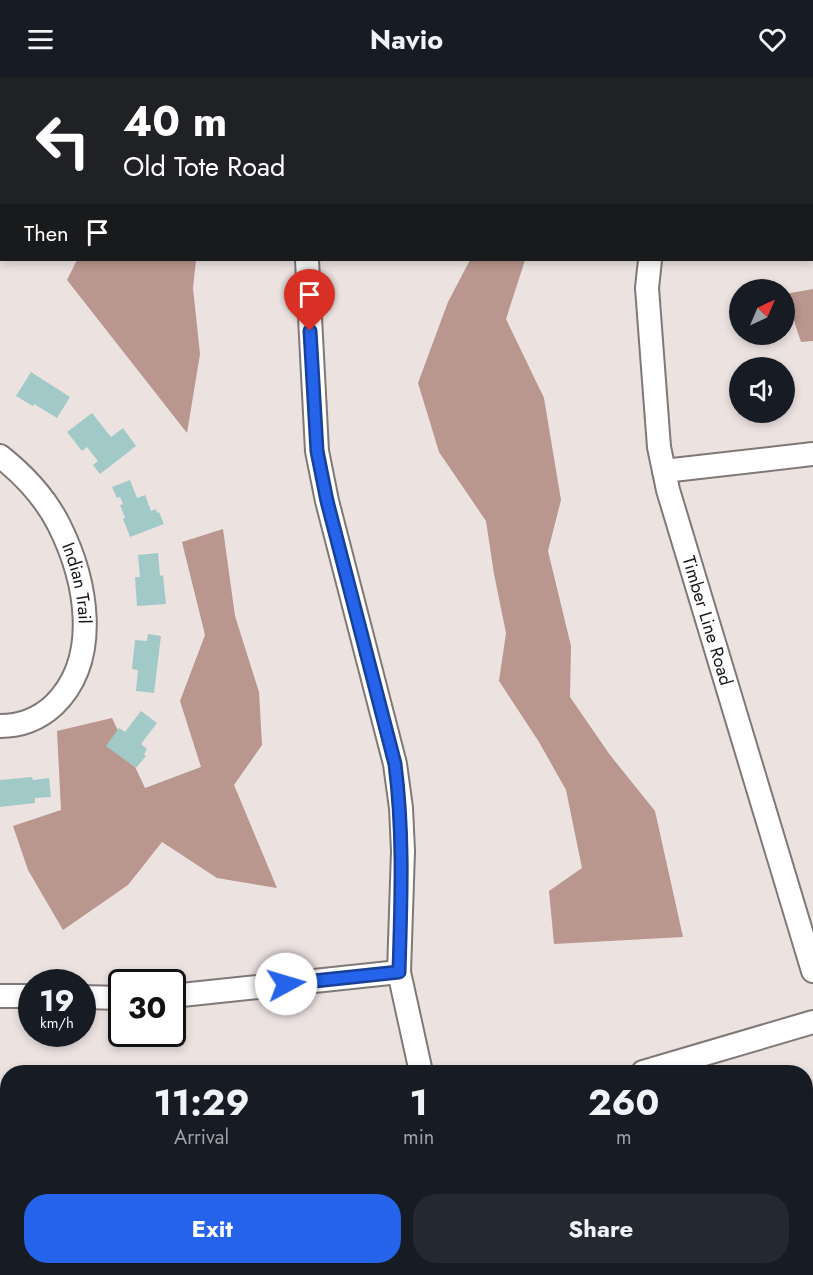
<!DOCTYPE html>
<style>
:root{--surface:#171b24;--page:#242831;--text:#f1f3f6;--muted:#9ea1a6;--accent:#2563eb}
body{margin:0;font-family:Jost,sans-serif;background:var(--page);color:var(--text);height:100vh;display:flex;flex-direction:column;font-size:22px;white-space:nowrap}
*{box-sizing:border-box;margin:0}
p{font-size:20px;color:var(--muted)}
.icon{flex:none;width:33px;height:33px;fill:none;stroke:currentColor;stroke-width:2;stroke-linecap:round;stroke-linejoin:round}
.map{position:relative;flex:1;overflow:hidden}
.side{position:absolute;left:0px;top:987px;width:813px;height:210px;display:flex;flex-direction:column;background:var(--surface);border-radius:24px 24px 0 0;box-shadow:0 3px 9px #0003}
.side>*{flex:none}
.top-card{position:absolute;left:0px;top:0px;width:813px;height:183px;box-shadow:0 3px 9px #0003;background:#202124;color:#fff;overflow:hidden}
.needle{width:39px;rotate:44deg}
.tools{position:absolute;left:729px;top:201px;display:grid;gap:12px}
.tools a{display:grid;place-items:center;width:66px;height:66px;border-radius:50%;background:var(--surface);box-shadow:0 3px 9px #0003;font-size:30px}
.speed{position:absolute;left:18px;top:891px;display:flex;gap:12px;font-size:30px;font-weight:700;text-align:center}
.speed>*{display:grid;place-content:center;width:78px;height:78px;border-radius:50%;background:var(--surface);box-shadow:0 3px 9px #0003;line-height:1}
.speed small{font-size:15px;font-weight:400}
.speed .limit{border:3px solid #111;border-radius:9px;background:#fff;color:#111}
.pin{position:absolute;display:grid;place-items:center;width:51px;height:51px;color:#fff;margin:-62px -26px;border-radius:50% 50% 50% 0;rotate:-45deg;box-shadow:0 0 6px #0007}
.pin .icon{rotate:45deg}
.me{position:absolute;width:66px;margin:-33px;rotate:84deg;stroke-linejoin:round;filter:drop-shadow(0 0 4px #0008)}
.turn{display:flex;align-items:center;gap:21px;height:126px;padding:0 24px;font-size:27px}
.turn .icon{width:78px;height:78px;stroke-width:2.5}
.turn b{display:block;font-size:42px;line-height:51px}
.then{display:flex;align-items:center;height:57px;padding:0 24px;background:#0003;gap:12px;font-size:22px}
.eta{display:flex;justify-content:space-evenly;align-items:center;height:102px;text-align:center}
.eta b{font-size:36px;font-weight:700;line-height:42px}
.cta{display:flex;gap:12px;margin-top:auto;padding:12px 24px}
.cta a{flex:1;height:69px;border-radius:24px;background:var(--accent);color:#fff;font-size:24px;font-weight:700;line-height:69px;text-align:center}
.cta a+a{background:var(--page);color:var(--text)}
header{display:flex;justify-content:space-between;align-items:center;height:78px;padding:0 24px;background:var(--surface);font-size:27px;font-weight:700}
.map>svg:first-child{display:block}
</style>
<header><svg class="icon" aria-label="menu" viewBox="0 0 24 24"><path d="M4 6h16M4 12h16M4 18h16"/></svg>Navio<svg class="icon" aria-label="heart" viewBox="0 0 24 24"><path d="M12 20l-8-8c-3-5 5-10 8-4 3-6 11-1 8 4z"/></svg></header>
<div class="map">
<svg width="813" height="1197" viewBox="0 0 813 1197">
<rect width="100%" height="100%" fill="#ece3e1"/>
<g fill="#b9968e">
<path d="M 427,0 L 561,0 L 572,1 L 427,1 Z"/>
<path d="M 77,182 L 196,182 L 193,210 L 200,276 L 187,355 L 67,202 Z"/>
<path d="M 470,182 L 525,182 L 506,241 L 544,320 L 561,422 L 548,473 L 571,568 L 570,619 L 610,677 L 655,733 L 683,859 L 554,866 L 549,813 L 582,790 L 566,712 L 539,664 L 499,603 L 506,555 L 494,496 L 486,443 L 439,374 L 418,305 L 448,224 Z"/>
<path d="M 813,211 L 813,263 L 801,264 L 785,216 Z"/>
<path d="M 223,451 L 235,538 L 259,614 L 262,667 L 234,707 L 277,810 L 217,800 L 162,764 L 128,807 L 63,852 L 28,792 L 13,748 L 61,732 L 57,653 L 112,640 L 145,710 L 201,689 L 180,623 L 205,557 L 182,464 Z"/>
</g>
<g fill="#a0c9c8">
<path d="M 31,294 L 70,319 L 57,340 L 34,326 L 33,328 L 16,318 Z"/>
<path d="M 92,335 L 111,359 L 123,350 L 136,368 L 100,396 L 93,387 L 98,383 L 87,369 L 82,373 L 67,354 Z"/>
<path d="M 130,402 L 137,420 L 145,417 L 151,433 L 156,431 L 157,435 L 159,434 L 164,446 L 130,459 L 123,441 L 125,440 L 120,427 L 123,426 L 120,419 L 117,420 L 112,409 Z"/>
<path d="M 158,475 L 160,498 L 163,497 L 166,526 L 137,528 L 135,499 L 140,499 L 138,477 Z"/>
<path d="M 148,556 L 161,558 L 154,615 L 136,613 L 138,592 L 132,591 L 135,562 L 147,563 Z"/>
<path d="M 141,633 L 157,645 L 141,666 L 147,671 L 144,676 L 146,678 L 136,690 L 106,668 L 119,650 L 125,654 Z"/>
<path d="M 32,699 L 33,702 L 49,700 L 51,719 L 35,720 L 35,725 L 0,729 L 0,702 Z"/>
</g>
<g fill="none" stroke-linecap="round" stroke-linejoin="round">
<defs>
<g id="minor">
<path d="M 290,0 L 290,2"/>
<path d="M 0,46 L 2,47"/>
<path d="M 812,99 L 813,98"/>
<path d="M 307,182 L 317,373 L 327,423 L 395,686 L 401,730 L 403,773 L 399,894 L 421,994"/>
<path id="s1" d="M 650,182 L 647,210 L 659,369 L 668,412 L 813,893"/>
<path id="s2" d="M 0,378 C 24,397 45,419 59,447 C 86,501 102,580 54,627 C 39,641 20,648 0,648"/>
<path d="M 664,393 L 813,376"/>
<path d="M 0,918 L 32,918"/>
<path d="M 172,918 L 399,894"/>
<path d="M 82,919 L 122,920"/>
<path d="M 643,994 L 813,944"/>
<path d="M 0,1171 L 8,1171"/>
<path d="M 141,1190 L 171,1194"/>
<path d="M 459,1190 L 460,1197"/>
</g>
</defs>
<use href="#minor" stroke="#807876" stroke-width="26"/>
<use href="#minor" stroke="#fff" stroke-width="22"/>
</g>
<g fill="none" stroke-linecap="round" stroke-linejoin="round">
<defs>
<path id="route" d="M 286,906 L 399,894 C 401,824 404,756 395,686 L 327,423 L 317,373 L 310,253"/>
</defs>
<use href="#route" stroke="#184099" stroke-width="15"/>
<use href="#route" stroke="#2563eb" stroke-width="10"/>
</g>
<g text-anchor="middle" dominant-baseline="central" stroke-width="4.5" stroke-linejoin="round" paint-order="stroke">
<g font-size="18" fill="#181514" stroke="#f9f0ee">
<text stroke="none"><textPath href="#s2" startOffset="153">Indian Trail</textPath></text>
<text stroke="none"><textPath href="#s1" startOffset="368">Timber Line Road</textPath></text>
</g>
</g>
</svg>
<div class="tools">
<a><svg class="needle" viewBox="-14 -14 28 28"><path d="M0-13l5 13h-10z" fill="#e53935"/><path d="M0 13l5-13h-10z" fill="#9ea1a6"/></svg></a>
<a><svg class="icon" aria-label="sound" viewBox="0 0 24 24"><path d="M4 9h4l5-4v14l-5-4H4zM17 9q2 3 0 6"/></svg></a>
</div>
<div class="speed"><div>19<small>km/h</small></div><div class="limit">30</div></div>
<div class="pin" style="left:310px;top:253px;background:#d93025"><svg class="icon" aria-label="arrive" viewBox="0 0 24 24"><path d="M6 21V4h12l-3 4 3 4H6"/></svg></div>
<svg class="me" style="left:286px;top:906px" viewBox="-20 -20 40 40"><circle r="19" fill="#fff"/><path d="M0-13L10 11 0 6-10 11z" fill="#2563eb"/></svg>
<div class="top-card">
<div class="turn"><svg class="icon" aria-label="left" viewBox="0 0 24 24"><path d="M17 20v-9H6M10 6l-5 5 5 5"/></svg><div><b>40 m</b>Old Tote Road</div></div>
<div class="then">Then<svg class="icon" aria-label="arrive" viewBox="0 0 24 24"><path d="M6 21V4h12l-3 4 3 4H6"/></svg></div>
</div>
<section class="side">
<div class="eta">
<div><b>11:29</b><p>Arrival</p></div>
<div><b>1</b><p>min</p></div>
<div><b>260</b><p>m</p></div>
</div>
<div class="cta"><a>Exit</a><a>Share</a></div>
</section>
</div>
